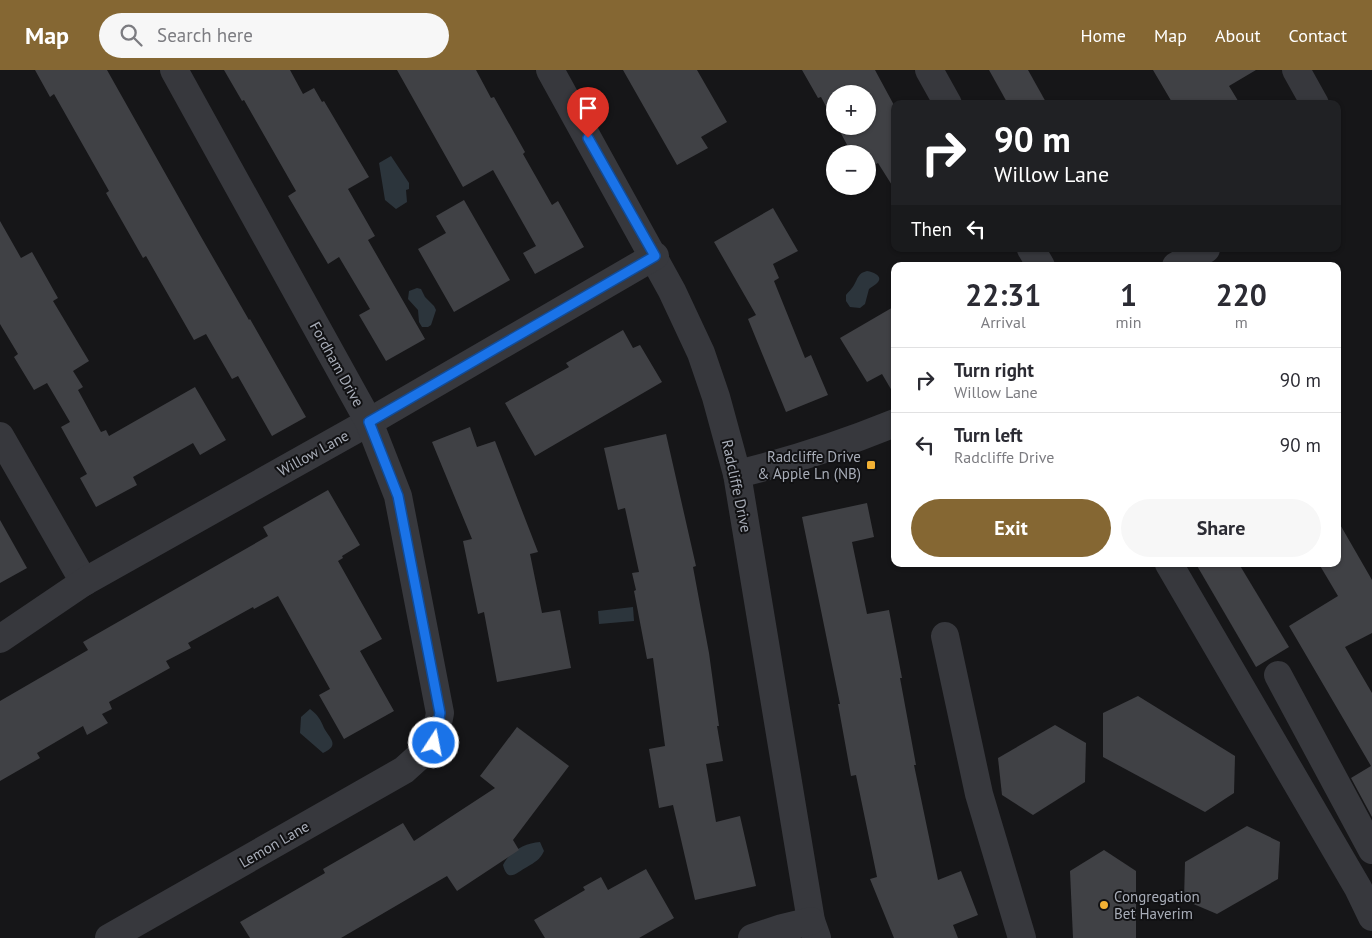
<!DOCTYPE html>
<meta charset="utf-8">
<style>
:root{--surface:#fff;--page:#f7f7f7;--text:#2b2b33;--muted:#7c7c81;--line:#e1e1e2;--accent:#856733}
body{margin:0;font-family:"PT Sans",sans-serif;background:var(--page);color:var(--text);height:100vh;display:flex;flex-direction:column;font-size:19px;white-space:nowrap}
*{box-sizing:border-box;margin:0}
p{font-size:16px;color:var(--muted)}
.icon{flex:none;width:28px;height:28px;fill:none;stroke:currentColor;stroke-width:2;stroke-linecap:round;stroke-linejoin:round}
.map{position:relative;flex:1;overflow:hidden}
.panel{position:absolute;left:891px;top:192px;width:450px;height:305px;display:flex;flex-direction:column;background:var(--surface);border-radius:10px;box-shadow:0 1px 4px #0004}
.panel>*{flex:none}
.banner{position:absolute;left:891px;top:30px;width:450px;height:152px;border-radius:10px;box-shadow:0 1px 4px #0004;background:#202124;color:#fff;overflow:hidden}
.fabs{position:absolute;left:826px;top:15px;display:grid;gap:10px}
.fabs a{display:grid;place-items:center;width:50px;height:50px;border-radius:50%;background:var(--surface);box-shadow:0 1px 4px #0004;font-size:25px}
.pin{position:absolute;display:grid;place-items:center;width:42px;height:42px;color:#fff;margin:-51px -21px;border-radius:50% 50% 50% 0;rotate:-45deg;box-shadow:0 0 5px #0007}
.pin .icon{rotate:45deg}
.me{position:absolute;width:55px;margin:-28px;rotate:11deg;stroke-linejoin:round;filter:drop-shadow(0 0 4px #0008)}
.turn{display:flex;align-items:center;gap:18px;height:105px;padding:0 20px;font-size:22px}
.turn .icon{width:65px;height:65px;stroke-width:2.5}
.turn b{display:block;font-size:35px;line-height:42px}
.then{display:flex;align-items:center;height:48px;padding:0 20px;background:#0003;gap:10px;font-size:19px}
.eta{display:flex;justify-content:space-evenly;align-items:center;height:85px;text-align:center}
.eta b{font-size:30px;font-weight:800;line-height:35px}
.primary-button{display:flex;gap:10px;margin-top:auto;padding:10px 20px}
.primary-button a{flex:1;height:58px;border-radius:30px;background:var(--accent);color:#fff;font-size:20px;font-weight:800;line-height:58px;text-align:center}
.primary-button a+a{background:var(--page);color:var(--text)}
ul{padding:0;list-style:none}
li{display:flex;align-items:center;gap:15px;height:65px;padding:0 20px;border-top:1px solid var(--line)}
li div{flex:1}
li b{display:block;font-size:19px}
li em{font-style:normal}
header{display:flex;align-items:center;gap:30px;box-sizing:border-box;height:70px;padding:0 25px;background:var(--accent);color:#fff}
header strong{font-size:24px}
nav{display:flex;gap:28px;margin-inline-start:auto;font-size:18px}
.search{width:350px;height:45px;background:var(--page);display:flex;align-items:center;gap:12px;box-sizing:border-box;padding:0 18px;border-radius:28px;color:var(--muted);font-size:19px}
.map>svg:first-child{display:block}
</style>
<header>
<strong>Map</strong>
<div class="search"><svg class="icon" aria-label="search" viewBox="0 0 24 24"><circle cx="10" cy="10" r="6"/><path d="M15 15l6 6"/></svg>Search here</div>
<nav><a>Home</a><a>Map</a><a>About</a><a>Contact</a></nav>
</header>
<div class="map">
<svg width="1372" height="868" viewBox="0 0 1372 868">
<rect width="100%" height="100%" fill="#161618"/>
<g fill="#2c353c">
<path d="M 391,86 L 409,113 L 409,119 L 406,120 L 407,132 L 396,139 L 385,130 L 379,93 Z"/>
<path d="M 867,201 C 874,202 885,207 876,214 C 874,216 871,217 869,219 L 865,234 L 860,238 L 850,237 L 846,231 L 846,225 C 848,222 852,219 854,215 C 858,208 858,203 867,201 Z"/>
<path d="M 417,218 L 421,219 L 425,227 L 434,236 L 436,240 L 431,255 L 428,257 L 422,257 L 419,252 L 418,240 L 408,229 L 409,221 Z"/>
<path d="M 633,537 L 634,551 L 599,554 L 598,541 Z"/>
<path d="M 310,639 C 318,645 320,649 324,658 C 329,668 341,675 323,683 L 300,663 L 301,647 Z"/>
<path d="M 540,772 L 544,781 C 540,790 535,792 527,797 C 517,802 508,814 503,795 C 510,781 525,773 540,772 Z"/>
</g>
<g fill="#404145">
<path d="M 35,0 L 107,0 L 200,165 L 249,250 L 250,249 L 306,347 L 272,366 L 238,306 L 232,309 L 206,264 L 194,270 L 146,186 L 143,188 L 106,123 L 109,121 L 54,24 L 50,27 Z"/>
<path d="M 224,0 L 290,0 L 303,24 L 314,18 L 322,32 L 324,31 L 369,107 L 348,119 L 375,166 L 368,170 L 425,269 L 386,291 L 359,245 L 370,239 L 339,187 L 328,194 L 288,126 L 296,121 L 244,30 L 242,31 Z"/>
<path d="M 397,0 L 476,0 L 491,28 L 494,27 L 525,82 L 523,84 L 552,135 L 558,131 L 584,177 L 535,204 L 523,183 L 536,176 L 493,100 L 463,117 Z"/>
<path d="M 623,0 L 697,0 L 727,52 L 701,67 L 708,78 L 677,95 Z"/>
<path d="M 802,0 L 875,0 L 895,37 L 895,120 L 878,93 L 868,98 L 868,84 L 852,84 L 837,56 L 868,56 L 868,24 L 835,24 L 835,53 L 821,27 L 818,28 Z"/>
<path d="M 989,0 L 1028,0 L 1047,34 L 1008,34 Z"/>
<path d="M 1153,0 L 1256,0 L 1229,16 L 1240,34 L 1173,34 Z"/>
<path d="M 464,130 L 510,210 L 454,242 L 418,179 L 446,163 L 436,146 Z"/>
<path d="M 773,138 L 798,181 L 773,194 L 779,208 L 774,211 L 805,288 L 811,285 L 828,325 L 786,342 L 748,249 L 756,245 L 714,172 Z"/>
<path d="M 0,151 L 21,188 L 32,182 L 58,228 L 53,231 L 89,291 L 73,301 L 83,317 L 78,320 L 101,362 L 106,360 L 109,366 L 195,317 L 226,370 L 200,385 L 193,373 L 133,407 L 137,415 L 96,437 L 80,408 L 87,404 L 61,357 L 70,352 L 47,313 L 34,320 L 14,287 L 18,284 L 0,254 Z"/>
<path d="M 895,236 L 895,326 L 882,304 L 867,312 L 840,268 Z"/>
<path d="M 623,260 L 633,278 L 640,275 L 662,312 L 535,386 L 505,333 L 569,297 L 566,293 Z"/>
<path d="M 470,357 L 477,377 L 495,371 L 538,482 L 530,484 L 542,543 L 560,540 L 571,598 L 497,612 L 484,542 L 478,544 L 463,471 L 472,469 L 432,372 Z"/>
<path d="M 666,364 L 696,496 L 693,497 L 709,583 L 719,656 L 717,656 L 723,691 L 706,694 L 716,752 L 740,746 L 756,816 L 695,830 L 673,735 L 659,738 L 649,679 L 665,676 L 653,588 L 647,589 L 634,521 L 636,520 L 632,503 L 639,502 L 625,438 L 618,440 L 604,378 Z"/>
<path d="M 328,420 L 360,475 L 342,486 L 343,488 L 338,491 L 382,569 L 360,581 L 394,641 L 344,669 L 319,625 L 330,619 L 278,526 L 254,539 L 253,537 L 188,573 L 191,578 L 166,591 L 170,598 L 109,632 L 112,639 L 102,644 L 108,653 L 87,665 L 83,656 L 37,683 L 40,688 L 0,711 L 0,631 L 88,580 L 83,572 L 268,466 L 263,457 Z"/>
<path d="M 867,433 L 874,467 L 852,472 L 867,544 L 889,540 L 902,608 L 900,608 L 916,695 L 914,695 L 938,810 L 961,801 L 978,845 L 953,855 L 958,868 L 894,868 L 870,809 L 877,807 L 856,705 L 851,706 L 838,634 L 840,634 L 802,447 Z"/>
<path d="M 0,450 L 27,498 L 0,513 Z"/>
<path d="M 1338,451 L 1372,510 L 1372,563 L 1345,577 L 1372,623 L 1372,747 L 1351,708 L 1371,696 L 1289,556 L 1338,526 L 1319,494 L 1338,494 Z"/>
<path d="M 1196,494 L 1239,494 L 1289,577 L 1256,597 Z"/>
<path d="M 1138,626 L 1235,686 L 1234,723 L 1205,742 L 1103,687 L 1103,643 Z"/>
<path d="M 1055,655 L 1086,673 L 1085,712 L 1033,745 L 1002,725 L 998,688 Z"/>
<path d="M 517,657 L 569,696 L 513,770 L 519,780 L 457,821 L 447,806 L 341,868 L 250,868 L 240,852 L 325,803 L 323,799 L 403,753 L 414,771 L 495,718 L 480,706 Z"/>
<path d="M 1247,756 L 1280,772 L 1278,809 L 1217,844 L 1184,830 L 1185,792 Z"/>
<path d="M 1104,780 L 1136,801 L 1136,868 L 1073,868 L 1070,801 Z"/>
<path d="M 646,799 L 674,848 L 639,868 L 545,868 L 534,850 L 585,820 L 583,817 L 601,807 L 608,820 Z"/>
</g>
<g fill="none" stroke-linecap="round" stroke-linejoin="round">
<g stroke="#37383d" stroke-width="28">
<path d="M 550,0 L 672,221 L 701,283 L 716,327 L 737,404 L 811,851 L 817,868"/>
<path d="M 929,0 L 948,34"/>
<path d="M 1296,0 L 1315,34"/>
<path d="M 1031,179 L 1041,196"/>
<path d="M 1176,196 L 1206,179"/>
<path d="M 0,366 L 84,512"/>
<path d="M 737,404 C 792,391 843,374 895,353"/>
<path d="M 1169,494 L 1358,818 L 1372,847"/>
<path d="M 945,566 L 979,724 L 1022,868"/>
<path d="M 0,569 L 84,512 L 369,352 L 655,186"/>
<path d="M 1278,605 L 1372,780"/>
<path d="M 109,868 L 404,700 L 434,673 L 440,643 L 398,426 L 369,352 L 174,0"/>
<path d="M 752,868 L 782,858 L 811,851"/>
</g>
</g>
<g fill="none" stroke-linecap="round" stroke-linejoin="round">
<defs>
<path id="route" d="M 434,673 L 440,643 L 398,426 L 369,352 L 655,186 L 588,68"/>
</defs>
<use href="#route" stroke="#114b97" stroke-width="12"/>
<use href="#route" stroke="#1a73e8" stroke-width="9"/>
</g>
<g fill="#f2b134" stroke="#111113" stroke-width="2">
<rect x="866" y="390" width="10" height="10" rx="2.5"/>
<circle cx="1104" cy="835" r="5"/>
</g>
<g text-anchor="middle" dominant-baseline="central" stroke-width="4" stroke-linejoin="round" paint-order="stroke">
<g font-size="15" fill="#a8adb8" stroke="#111113">
<text transform="translate(337 294) rotate(61)">Fordham Drive</text>
<text transform="translate(313 383) rotate(-29)">Willow Lane</text>
<text transform="translate(737 416) rotate(78)">Radcliffe Drive</text>
<text transform="translate(274 774) rotate(-30)">Lemon Lane</text>
</g>
<g font-size="15" fill="#a8adb8" stroke="#111113" text-anchor="end">
<text x="861" y="386">Radcliffe Drive<tspan x="861" dy="17">&amp; Apple Ln (NB)</tspan></text>
<text x="1114" y="826" text-anchor="start">Congregation<tspan x="1114" dy="17">Bet Haverim</tspan></text>
</g>
</g>
</svg>
<div class="fabs">
<a>+</a>
<a>−</a>
</div>
<div class="pin" style="left:588px;top:68px;background:#d93025"><svg class="icon" aria-label="arrive" viewBox="0 0 24 24"><path d="M6 21V4h12l-3 4 3 4H6"/></svg></div>
<svg class="me" style="left:434px;top:673px" viewBox="-20 -20 40 40"><circle r="17" fill="#1a73e8" stroke="#fff" stroke-width="3"/><path d="M0-11L8 9 0 5-8 9z" fill="#fff"/></svg>
<div class="banner">
<div class="turn"><svg class="icon" aria-label="right" viewBox="0 0 24 24"><path d="M7 20v-9h11M14 6l5 5-5 5"/></svg><div><b>90 m</b>Willow Lane</div></div>
<div class="then">Then<svg class="icon" aria-label="left" viewBox="0 0 24 24"><path d="M17 20v-9H6M10 6l-5 5 5 5"/></svg></div>
</div>
<section class="panel">
<div class="eta">
<div><b>22:31</b><p>Arrival</p></div>
<div><b>1</b><p>min</p></div>
<div><b>220</b><p>m</p></div>
</div>
<ul>
<li><svg class="icon" aria-label="right" viewBox="0 0 24 24"><path d="M7 20v-9h11M14 6l5 5-5 5"/></svg><div><b>Turn right</b><p>Willow Lane</p></div><em>90 m</em></li>
<li><svg class="icon" aria-label="left" viewBox="0 0 24 24"><path d="M17 20v-9H6M10 6l-5 5 5 5"/></svg><div><b>Turn left</b><p>Radcliffe Drive</p></div><em>90 m</em></li>
</ul>
<div class="primary-button"><a>Exit</a><a>Share</a></div>
</section>
</div>
